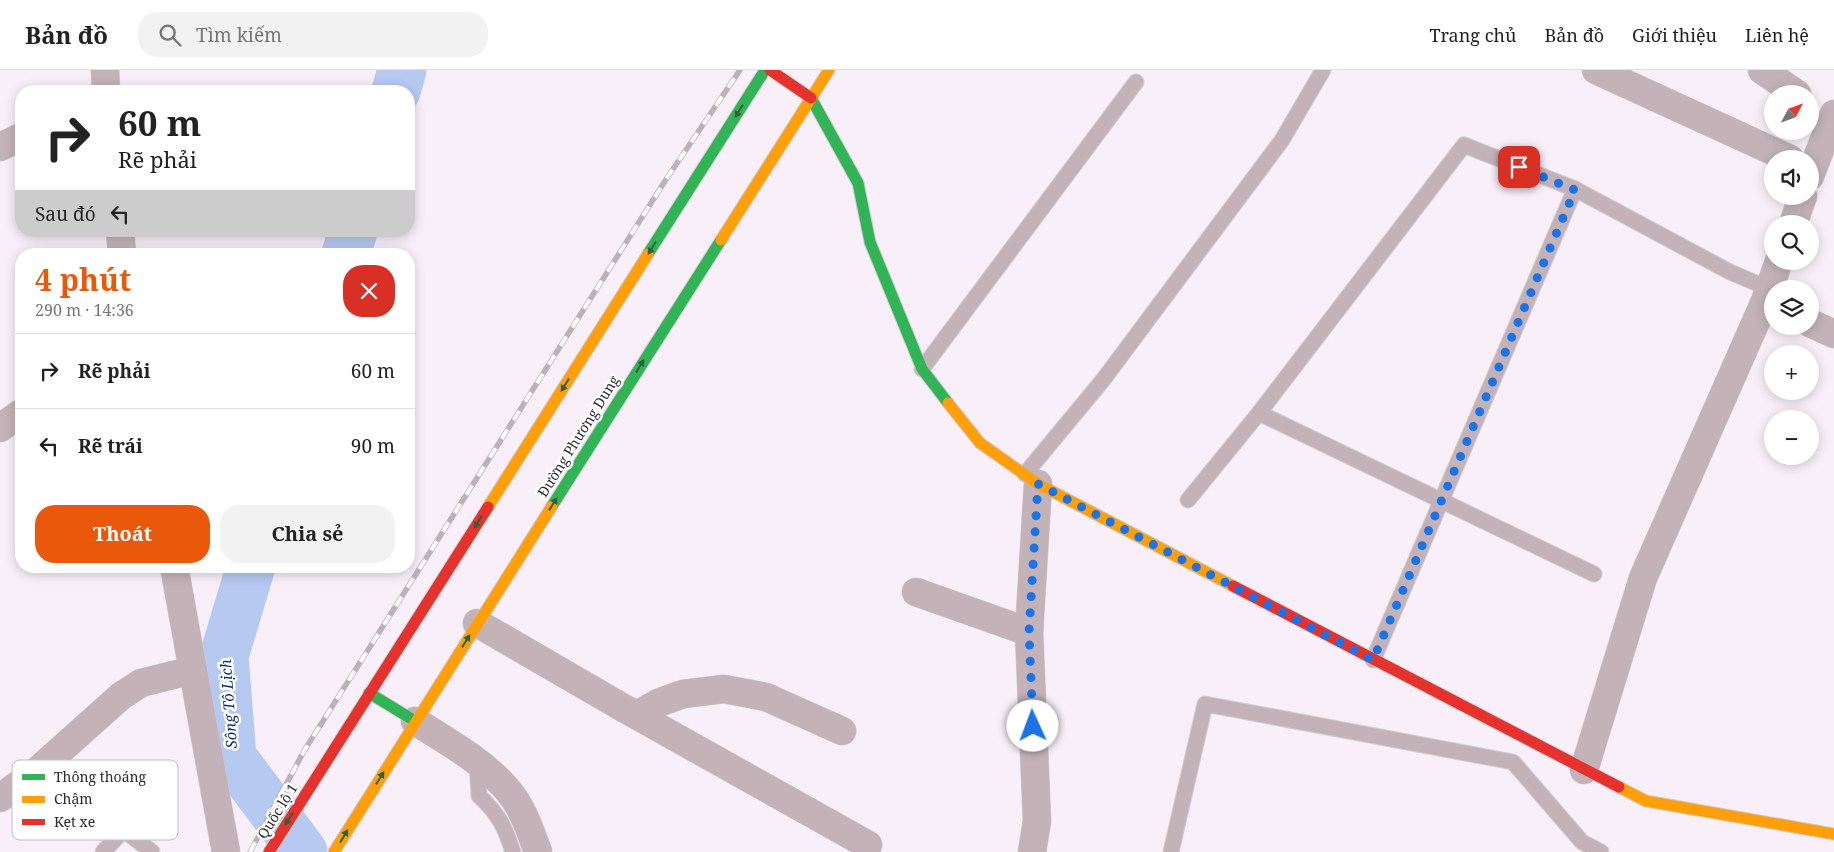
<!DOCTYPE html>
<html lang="vi">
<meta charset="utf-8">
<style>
:root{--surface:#fff;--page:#f2f2f2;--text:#222;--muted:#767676;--line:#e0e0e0;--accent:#ea580c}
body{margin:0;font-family:"Noto Serif",serif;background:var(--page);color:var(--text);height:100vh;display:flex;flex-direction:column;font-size:19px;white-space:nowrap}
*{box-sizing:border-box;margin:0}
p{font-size:16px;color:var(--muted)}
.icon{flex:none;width:28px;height:28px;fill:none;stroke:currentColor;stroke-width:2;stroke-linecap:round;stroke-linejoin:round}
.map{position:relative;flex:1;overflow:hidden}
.side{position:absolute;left:15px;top:178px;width:400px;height:325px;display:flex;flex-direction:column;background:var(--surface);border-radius:20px;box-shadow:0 2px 12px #0003}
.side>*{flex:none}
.top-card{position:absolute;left:15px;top:15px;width:400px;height:152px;border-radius:20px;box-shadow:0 2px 12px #0003;background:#fff;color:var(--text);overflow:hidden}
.needle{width:32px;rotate:49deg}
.fabs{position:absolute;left:1764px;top:15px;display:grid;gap:10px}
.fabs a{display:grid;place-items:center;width:55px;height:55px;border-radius:50%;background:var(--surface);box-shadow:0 2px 12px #0003;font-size:25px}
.pin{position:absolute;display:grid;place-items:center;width:42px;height:42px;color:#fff;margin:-21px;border-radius:10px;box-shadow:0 2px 8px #0006}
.me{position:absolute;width:55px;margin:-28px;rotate:358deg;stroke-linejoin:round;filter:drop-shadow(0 0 4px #0008)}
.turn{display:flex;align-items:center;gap:18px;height:105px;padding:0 20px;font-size:22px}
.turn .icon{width:65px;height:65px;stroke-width:2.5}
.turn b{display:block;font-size:35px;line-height:42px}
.then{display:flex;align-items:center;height:48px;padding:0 20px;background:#0003;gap:10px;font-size:19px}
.round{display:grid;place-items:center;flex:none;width:52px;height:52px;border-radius:20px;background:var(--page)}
.summary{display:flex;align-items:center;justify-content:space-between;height:85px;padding:0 20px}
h1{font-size:30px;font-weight:700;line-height:38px;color:var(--accent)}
.action{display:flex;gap:10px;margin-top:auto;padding:10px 20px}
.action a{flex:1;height:58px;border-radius:20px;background:var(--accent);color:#fff;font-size:20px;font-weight:700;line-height:58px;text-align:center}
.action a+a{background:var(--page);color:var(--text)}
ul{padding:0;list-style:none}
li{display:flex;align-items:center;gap:15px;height:75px;padding:0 20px;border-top:1px solid var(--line)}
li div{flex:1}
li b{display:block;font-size:19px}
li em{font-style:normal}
header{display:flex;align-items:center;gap:30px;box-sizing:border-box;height:70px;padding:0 25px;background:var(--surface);border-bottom:1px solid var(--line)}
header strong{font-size:24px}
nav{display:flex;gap:28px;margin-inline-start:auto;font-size:18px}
.search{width:350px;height:45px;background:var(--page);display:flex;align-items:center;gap:12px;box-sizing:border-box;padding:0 18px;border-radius:20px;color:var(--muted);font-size:19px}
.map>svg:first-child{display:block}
</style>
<header>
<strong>Bản đồ</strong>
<div class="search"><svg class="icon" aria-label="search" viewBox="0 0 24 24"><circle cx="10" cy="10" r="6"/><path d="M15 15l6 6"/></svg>Tìm kiếm</div>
<nav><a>Trang chủ</a><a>Bản đồ</a><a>Giới thiệu</a><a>Liên hệ</a></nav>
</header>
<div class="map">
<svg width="1834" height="782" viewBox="0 0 1834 782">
<rect width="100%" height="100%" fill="#f8eff9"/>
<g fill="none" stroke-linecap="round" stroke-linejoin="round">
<g stroke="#b6c9f1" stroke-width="49">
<path d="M 396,21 L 402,0"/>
<path d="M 346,184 L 353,161"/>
<path d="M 251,496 L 224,586 L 232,687 L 303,782"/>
</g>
<defs>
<g id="lane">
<path d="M 1575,119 L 1730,202 L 1770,219"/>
<path d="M 922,299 L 1136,12"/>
<path d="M 1259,343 L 1594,504"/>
<path d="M 1025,404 L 1103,310 L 1282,70 L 1323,0"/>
<path d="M 1188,430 L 1259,343 L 1464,75 L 1575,119 L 1373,590"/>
<path d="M 477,691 L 479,726 C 498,743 505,757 513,782"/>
<path d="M 103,782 L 124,760 L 152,782"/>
<path d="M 1171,782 L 1205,634 L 1513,692 L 1582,772 L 1601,782"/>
</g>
<g id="street">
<path d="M 105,0 L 106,21"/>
<path d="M 1596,0 L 1790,89"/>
<path d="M 1762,0 L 1797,24"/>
<path d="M 0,77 L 21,67"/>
<path d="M 1810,106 L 1834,44"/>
<path d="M 1793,154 L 1803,126"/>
<path d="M 120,161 L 122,184"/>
<path d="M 1810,253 L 1834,264"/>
<path d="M 0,358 L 21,343"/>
<path d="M 174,496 L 226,782"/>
<path d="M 916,522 L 1029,562"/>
<path d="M 477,553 L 620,636 L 868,775"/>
<path d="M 637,645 L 658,633 L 683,624 L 724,619 L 766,627 L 842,661"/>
<path d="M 415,651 C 446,671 480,689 505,717 C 522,735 530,760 538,782"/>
<path d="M 1584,700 L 1643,508 L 1765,231 L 1779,191"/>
<path d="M 0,728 L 36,702 L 121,626 L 141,613 L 193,600"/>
<path d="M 1032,782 L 1037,751 L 1029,562 L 1038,414"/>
</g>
<g id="fast">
<path d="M 811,28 L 858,113 L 870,172 L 922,299 L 948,333"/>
<path d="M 648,184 L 765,0"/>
<path d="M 552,436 L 721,170"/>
<path d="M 369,623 L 415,651"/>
</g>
<g id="slow">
<path d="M 721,170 L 829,0"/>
<path d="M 948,333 L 980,373 L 1038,414 L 1233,516"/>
<path d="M 488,437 L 648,184"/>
<path d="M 1619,717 L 1646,731 L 1834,764"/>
<path d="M 334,782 L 552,436"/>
</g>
<g id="jam">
<path d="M 770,0 L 811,28"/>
<path d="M 1233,516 L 1619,717"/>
<path d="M 269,782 L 488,437"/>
</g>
</defs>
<use href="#lane" stroke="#d3ccd4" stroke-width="17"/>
<use href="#street" stroke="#d3ccd4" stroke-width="29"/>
<use href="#fast" stroke="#d3ccd4" stroke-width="13"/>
<use href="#slow" stroke="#d3ccd4" stroke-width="13"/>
<use href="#jam" stroke="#d3ccd4" stroke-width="13"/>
<use href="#lane" stroke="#c3b3b8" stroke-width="15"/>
<use href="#street" stroke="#c3b3b8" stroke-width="28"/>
<use href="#fast" stroke="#30b455" stroke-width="11"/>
<use href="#slow" stroke="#ff9f0a" stroke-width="11"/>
<use href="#jam" stroke="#e5322d" stroke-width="11"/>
<defs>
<path id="rail" d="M 250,782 L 304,681 L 665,111 L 740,0"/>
</defs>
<use href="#rail" stroke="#bcb1b8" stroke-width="5.5"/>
<use href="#rail" stroke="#fff" stroke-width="4" stroke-dasharray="11" stroke-linecap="butt"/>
</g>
<defs><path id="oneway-solid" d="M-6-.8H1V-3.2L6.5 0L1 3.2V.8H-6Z" transform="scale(1.25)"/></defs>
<g fill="#30603f">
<use href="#oneway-solid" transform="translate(739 41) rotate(122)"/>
<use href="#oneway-solid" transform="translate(652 178) rotate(122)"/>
<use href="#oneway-solid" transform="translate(640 296) rotate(-58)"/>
<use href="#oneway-solid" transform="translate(565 315) rotate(122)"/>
<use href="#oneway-solid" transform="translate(553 434) rotate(-58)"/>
<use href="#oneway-solid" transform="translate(478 452) rotate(122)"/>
<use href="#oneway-solid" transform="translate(466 571) rotate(-58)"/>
<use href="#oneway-solid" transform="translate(380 708) rotate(-58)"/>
<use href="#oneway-solid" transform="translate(289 749) rotate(122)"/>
<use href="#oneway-solid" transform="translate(344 766) rotate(-59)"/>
</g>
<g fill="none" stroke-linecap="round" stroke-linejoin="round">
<path stroke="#1a73e8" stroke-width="9" stroke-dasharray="0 16.2" d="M 1033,656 L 1029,562 L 1038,414 L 1373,590 L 1575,120 L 1519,97"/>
</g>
<g text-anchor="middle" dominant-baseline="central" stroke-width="5" stroke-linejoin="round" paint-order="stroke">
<g font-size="14" fill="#302831" stroke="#fff">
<text transform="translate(578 366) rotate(-58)">Đường Phương Dung</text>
<text transform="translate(277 741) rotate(-58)">Quốc lộ 1</text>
</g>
<g font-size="15" font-style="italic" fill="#0e316e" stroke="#fff">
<text transform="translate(228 634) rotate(-94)">Sông Tô Lịch</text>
</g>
</g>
<rect x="12" y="690" width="166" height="80" rx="8" fill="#fff" stroke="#c1bec1" stroke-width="1"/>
<rect x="22" y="704" width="23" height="6" fill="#30b455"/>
<rect x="22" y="726" width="23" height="7" fill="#ff9f0a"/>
<rect x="22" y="749" width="23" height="6" fill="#e5322d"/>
<g font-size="14" fill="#302831">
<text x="54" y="712">Thông thoáng</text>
<text x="54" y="734">Chậm</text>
<text x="54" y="757">Kẹt xe</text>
</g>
</svg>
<div class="fabs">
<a><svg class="needle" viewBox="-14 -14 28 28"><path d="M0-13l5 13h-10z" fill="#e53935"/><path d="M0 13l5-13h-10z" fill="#767676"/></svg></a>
<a><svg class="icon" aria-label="sound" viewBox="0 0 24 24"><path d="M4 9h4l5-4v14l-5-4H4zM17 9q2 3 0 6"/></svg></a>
<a><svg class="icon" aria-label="search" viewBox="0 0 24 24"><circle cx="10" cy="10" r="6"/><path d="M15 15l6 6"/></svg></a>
<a><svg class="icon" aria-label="layers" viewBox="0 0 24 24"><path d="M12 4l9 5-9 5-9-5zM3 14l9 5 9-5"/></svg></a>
<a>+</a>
<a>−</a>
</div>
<div class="pin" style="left:1519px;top:97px;background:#d93025"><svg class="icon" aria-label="arrive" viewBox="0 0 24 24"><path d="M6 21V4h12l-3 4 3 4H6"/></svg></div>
<svg class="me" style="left:1033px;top:656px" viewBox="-20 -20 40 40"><circle r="19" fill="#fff"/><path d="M0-13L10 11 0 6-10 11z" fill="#1a73e8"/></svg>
<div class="top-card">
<div class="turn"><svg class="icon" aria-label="right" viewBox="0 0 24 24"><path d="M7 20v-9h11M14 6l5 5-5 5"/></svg><div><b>60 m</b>Rẽ phải</div></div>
<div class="then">Sau đó<svg class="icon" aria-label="left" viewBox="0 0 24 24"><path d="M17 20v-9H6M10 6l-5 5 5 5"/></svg></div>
</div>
<section class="side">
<div class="summary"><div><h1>4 phút</h1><p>290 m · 14:36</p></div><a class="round" style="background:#d93025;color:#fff"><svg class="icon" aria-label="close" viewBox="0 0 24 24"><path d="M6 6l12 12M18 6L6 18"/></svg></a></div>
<ul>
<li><svg class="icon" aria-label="right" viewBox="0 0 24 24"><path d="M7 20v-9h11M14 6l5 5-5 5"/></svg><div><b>Rẽ phải</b></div><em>60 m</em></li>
<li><svg class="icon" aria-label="left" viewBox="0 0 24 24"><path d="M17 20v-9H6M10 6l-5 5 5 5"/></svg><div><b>Rẽ trái</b></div><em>90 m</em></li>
</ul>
<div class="action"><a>Thoát</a><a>Chia sẻ</a></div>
</section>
</div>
